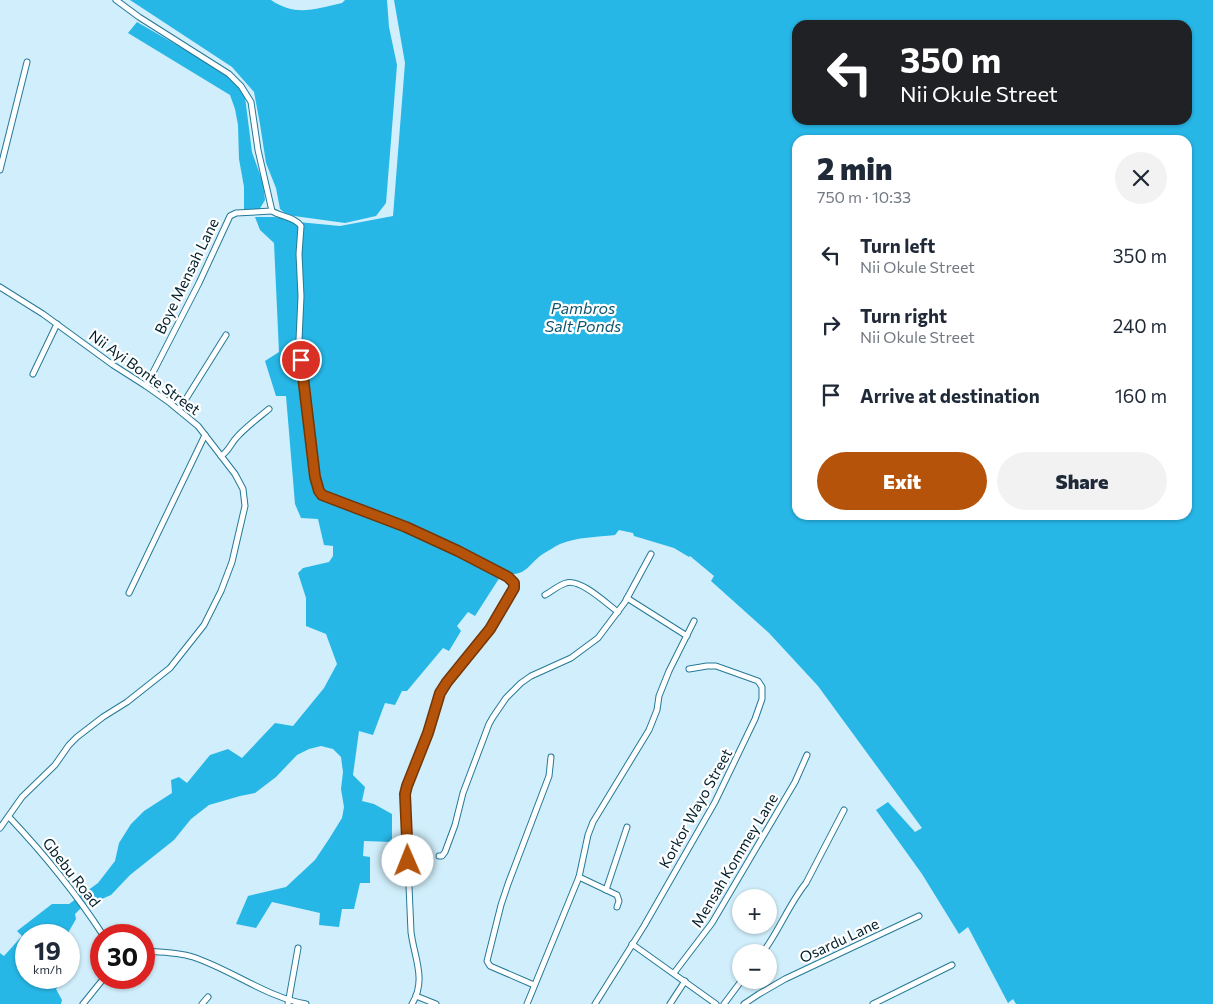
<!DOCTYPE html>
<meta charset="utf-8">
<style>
:root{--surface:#fff;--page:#f2f2f3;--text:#1f2937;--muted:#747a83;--accent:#b45309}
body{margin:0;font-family:Commissioner,sans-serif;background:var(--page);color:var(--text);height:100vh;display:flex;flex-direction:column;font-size:19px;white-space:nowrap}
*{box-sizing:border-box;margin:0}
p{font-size:16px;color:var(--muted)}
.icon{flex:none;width:28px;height:28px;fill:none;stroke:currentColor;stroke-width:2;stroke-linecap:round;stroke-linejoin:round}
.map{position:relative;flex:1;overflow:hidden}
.panel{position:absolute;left:792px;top:135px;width:400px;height:385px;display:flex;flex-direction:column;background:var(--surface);border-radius:15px;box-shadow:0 1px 4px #0004}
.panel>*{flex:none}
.top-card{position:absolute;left:792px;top:20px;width:400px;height:105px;border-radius:15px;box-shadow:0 1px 4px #0004;background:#202124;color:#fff;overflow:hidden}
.controls{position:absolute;left:732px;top:889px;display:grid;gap:10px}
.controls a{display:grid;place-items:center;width:45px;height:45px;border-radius:50%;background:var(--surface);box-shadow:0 1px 4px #0004;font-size:25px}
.speed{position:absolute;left:15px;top:924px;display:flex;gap:10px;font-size:25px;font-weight:700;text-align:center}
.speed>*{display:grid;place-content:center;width:65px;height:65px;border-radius:50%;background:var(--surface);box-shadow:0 1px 4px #0004;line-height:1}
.speed small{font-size:12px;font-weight:400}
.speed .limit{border:8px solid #d22;background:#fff;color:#111}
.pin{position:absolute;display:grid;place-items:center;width:42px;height:42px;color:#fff;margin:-21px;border:2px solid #fff;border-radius:50%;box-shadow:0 1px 5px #0007}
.me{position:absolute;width:55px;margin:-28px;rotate:359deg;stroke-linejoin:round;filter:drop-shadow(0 0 4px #0008)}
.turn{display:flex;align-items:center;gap:18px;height:105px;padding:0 25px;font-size:22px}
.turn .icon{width:65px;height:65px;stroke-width:2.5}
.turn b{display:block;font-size:35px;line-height:42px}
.round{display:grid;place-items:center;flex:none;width:52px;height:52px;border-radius:26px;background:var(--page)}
.overview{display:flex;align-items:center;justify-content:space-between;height:85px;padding:0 25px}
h1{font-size:30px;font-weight:800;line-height:38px}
.primary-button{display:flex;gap:10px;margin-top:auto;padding:10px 25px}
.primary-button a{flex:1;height:58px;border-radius:30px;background:var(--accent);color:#fff;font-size:20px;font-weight:800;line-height:58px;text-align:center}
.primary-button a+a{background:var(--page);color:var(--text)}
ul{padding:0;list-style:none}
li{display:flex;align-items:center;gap:15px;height:70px;padding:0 25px}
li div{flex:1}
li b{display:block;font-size:19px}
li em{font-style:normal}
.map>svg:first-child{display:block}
</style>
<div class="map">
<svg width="1213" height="1004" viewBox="0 0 1213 1004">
<rect width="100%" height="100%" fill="#d0eefb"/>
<g fill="#27b7e7" fill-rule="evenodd">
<path d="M 130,0 L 271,0 C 296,17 315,9 342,3 L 345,0 L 387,0 L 389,27 L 397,65 L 386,203 L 376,216 L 345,223 L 287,215 L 280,209 L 276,188 L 266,163 L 260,124 L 254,92 L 232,67 Z"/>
<path d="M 394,0 L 1213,0 L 1213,1004 L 1016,1004 L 1013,999 L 1008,1003 L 968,927 L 959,934 L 922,874 L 876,810 L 888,802 L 915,832 L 922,828 L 818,686 L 769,633 L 711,581 L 714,576 L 690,556 L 689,557 L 674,548 L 634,536 L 633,533 L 619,530 L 615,535 C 597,537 577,537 560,544 C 554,547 546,552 540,556 C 530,564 525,575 511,574 L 508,580 L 500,577 L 475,616 L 468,612 L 457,626 L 461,631 L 449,651 L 443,648 L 407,691 L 402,691 L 395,705 L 385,703 L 373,735 L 359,731 L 353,775 L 365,787 L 362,801 L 374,804 L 392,814 L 392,842 L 364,841 L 363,856 L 370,857 L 370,883 L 360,883 L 354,909 L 342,909 L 339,927 L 319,925 L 320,913 L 272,902 L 256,928 L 236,924 L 248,896 L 286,887 L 315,860 L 329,839 L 342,818 L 344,807 L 341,789 L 343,772 L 341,757 L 333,749 L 321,746 L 309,749 L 297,755 L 276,777 L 255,793 L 240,796 L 209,805 L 191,819 L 174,840 L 130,875 L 111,895 L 97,901 L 87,902 L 75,914 L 76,919 L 68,933 L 72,941 L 69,946 L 69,935 L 26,935 L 26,978 L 61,978 L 63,980 L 56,989 L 62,1000 L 61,1004 L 0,1004 L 0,953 L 4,956 L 22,936 L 17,931 L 52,904 L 69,904 L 98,883 L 115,861 L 119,843 L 131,824 L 144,811 L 172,793 L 171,780 L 179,777 L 187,783 L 210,755 L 228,749 L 242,758 L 275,723 L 293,726 L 324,688 L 337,664 L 326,634 L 306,626 L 306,598 L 298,573 L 303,568 L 329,562 L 333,556 L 333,546 L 324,545 L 318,519 L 301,518 L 295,504 L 286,396 L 276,396 L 265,361 L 279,352 L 274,243 L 260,230 L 255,217 L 275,217 L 298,222 L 340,226 L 393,216 L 405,63 ZM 798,25 L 1188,25 L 1188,120 L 798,120 ZM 798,140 L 1188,140 L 1188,515 L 798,515 Z"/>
<path d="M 137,22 L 222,71 L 237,85 L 245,97 L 252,152 L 263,183 L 265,200 L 259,210 L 244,211 L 244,187 L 239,159 L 238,125 L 235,109 L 230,95 L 128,33 Z"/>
</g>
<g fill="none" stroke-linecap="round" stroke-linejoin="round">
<defs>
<g id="street">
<path d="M 116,0 L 139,17 L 229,74 L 241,86 L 251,102 L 258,150 L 272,211 C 281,217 295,217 301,226 L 299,254 L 301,296 L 299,340 L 315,477 L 319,491 L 322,495 L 406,527 L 458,551 L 508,577 L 514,583 L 514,587 L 490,629 L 447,682 L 440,693 L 428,733 L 407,786 L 405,794 L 411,932 C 414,957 427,980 412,1004"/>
<path d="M 0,170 L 27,62"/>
<path d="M 0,287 L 43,314 L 113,365 L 146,386 L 170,403 L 198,426 L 235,474 L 243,489 L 245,506 L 232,562 L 221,591 L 204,625 L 170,668 L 127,702 L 103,717 L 77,737 L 69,745 L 55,765 L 22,797 L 0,828"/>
<path d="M 33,374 L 57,324"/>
<path d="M 146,386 L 199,283 L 230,216 L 236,213 L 272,211"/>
<path d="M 179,410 L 226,335"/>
<path d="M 221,456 C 229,451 231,443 237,437 C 246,427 258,418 269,409"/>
<path d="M 129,593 L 205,435"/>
<path d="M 545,595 C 552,591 559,585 566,583 C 580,578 607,604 618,612"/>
<path d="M 627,598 L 687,636"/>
<path d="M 9,817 C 44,854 75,892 103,935"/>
<path d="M 439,856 L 442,856 L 445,852 L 455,825 L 463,793 L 489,724 L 493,717 L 506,698 L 521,683 L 531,676 L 571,658 L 598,638 L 625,602 L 651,554"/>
<path d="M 579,877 L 617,895 L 619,901 L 617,907"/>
<path d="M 606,890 L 627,827"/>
<path d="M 632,944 L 716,1004"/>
<path d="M 144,951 C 160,952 178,952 193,957 C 232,970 266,997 306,1004"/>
<path d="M 763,952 C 779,931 789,904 806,883 L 844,810"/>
<path d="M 674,973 L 712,923 L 795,782 L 807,755"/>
<path d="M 534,985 L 490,966 L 487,961 L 501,905 L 508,884 L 549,776 L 551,757"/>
<path d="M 416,996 L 436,1004"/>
<path d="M 83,1004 L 104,978"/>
<path d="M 202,1004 L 208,997"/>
<path d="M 288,1004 L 298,948"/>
<path d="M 527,1004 L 579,877 L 588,835 L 593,822 L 649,730 L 657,710 L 659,696 L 669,671 L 694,621"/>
<path d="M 595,1004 L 644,926 L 715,802 L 755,719 L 762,699 L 762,687 L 758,681 L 716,666 L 707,666 L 689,669"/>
<path d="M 670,1004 L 685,981"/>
<path d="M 724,1004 L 742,980"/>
<path d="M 744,1004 L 759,994 L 785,979 L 919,916"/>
<path d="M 873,1004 L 952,965"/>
</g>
</defs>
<use href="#street" stroke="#257997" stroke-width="7"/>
<use href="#street" stroke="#fff" stroke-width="5"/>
</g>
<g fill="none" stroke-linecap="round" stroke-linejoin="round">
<defs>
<path id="route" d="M 301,360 L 315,477 L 319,491 L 322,495 L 406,527 L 458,551 L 508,577 L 514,583 L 514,588 L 490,629 L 447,682 L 440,693 L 428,733 L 407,786 L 405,794 L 408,861"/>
</defs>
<use href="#route" stroke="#753606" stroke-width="12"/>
<use href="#route" stroke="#b45309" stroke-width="9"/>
</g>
<g text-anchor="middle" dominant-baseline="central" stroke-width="4.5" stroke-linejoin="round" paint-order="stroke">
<g font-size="15" fill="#001f2c" stroke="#fff">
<text transform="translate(186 276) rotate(-64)">Boye Mensah Lane</text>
<text transform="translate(145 372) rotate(36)">Nii Ayi Bonte Street</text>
<text transform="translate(695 808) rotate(-61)">Korkor Wayo Street</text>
<text transform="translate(734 860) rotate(-59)">Mensah Kommey Lane</text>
<text transform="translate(72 872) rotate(52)">Gbebu Road</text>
<text transform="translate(839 940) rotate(-25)">Osardu Lane</text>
</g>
<g font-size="16" font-style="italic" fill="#0c5770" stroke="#fff">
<text x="583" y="307">Pambros<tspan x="583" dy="18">Salt Ponds</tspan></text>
</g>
</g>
</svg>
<div class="controls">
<a>+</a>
<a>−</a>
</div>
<div class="speed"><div>19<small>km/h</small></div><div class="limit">30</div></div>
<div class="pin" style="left:301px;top:360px;background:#d93025"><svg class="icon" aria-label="arrive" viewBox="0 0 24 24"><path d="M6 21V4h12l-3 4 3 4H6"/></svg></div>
<svg class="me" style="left:408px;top:861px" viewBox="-20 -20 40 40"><circle r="19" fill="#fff"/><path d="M0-13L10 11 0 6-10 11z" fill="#b45309"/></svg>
<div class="top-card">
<div class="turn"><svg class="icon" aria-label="left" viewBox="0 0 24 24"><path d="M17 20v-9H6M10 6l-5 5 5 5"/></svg><div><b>350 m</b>Nii Okule Street</div></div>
</div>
<section class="panel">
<div class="overview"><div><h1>2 min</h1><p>750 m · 10:33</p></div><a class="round"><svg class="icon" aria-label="close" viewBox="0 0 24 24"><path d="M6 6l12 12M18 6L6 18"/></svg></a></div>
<ul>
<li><svg class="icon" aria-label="left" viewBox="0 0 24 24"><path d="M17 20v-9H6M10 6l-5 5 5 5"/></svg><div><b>Turn left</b><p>Nii Okule Street</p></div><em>350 m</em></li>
<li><svg class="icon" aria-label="right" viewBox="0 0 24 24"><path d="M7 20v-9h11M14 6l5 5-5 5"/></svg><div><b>Turn right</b><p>Nii Okule Street</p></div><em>240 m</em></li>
<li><svg class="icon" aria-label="arrive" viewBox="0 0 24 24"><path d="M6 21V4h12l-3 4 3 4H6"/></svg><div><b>Arrive at destination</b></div><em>160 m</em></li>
</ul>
<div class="primary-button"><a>Exit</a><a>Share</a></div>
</section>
</div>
